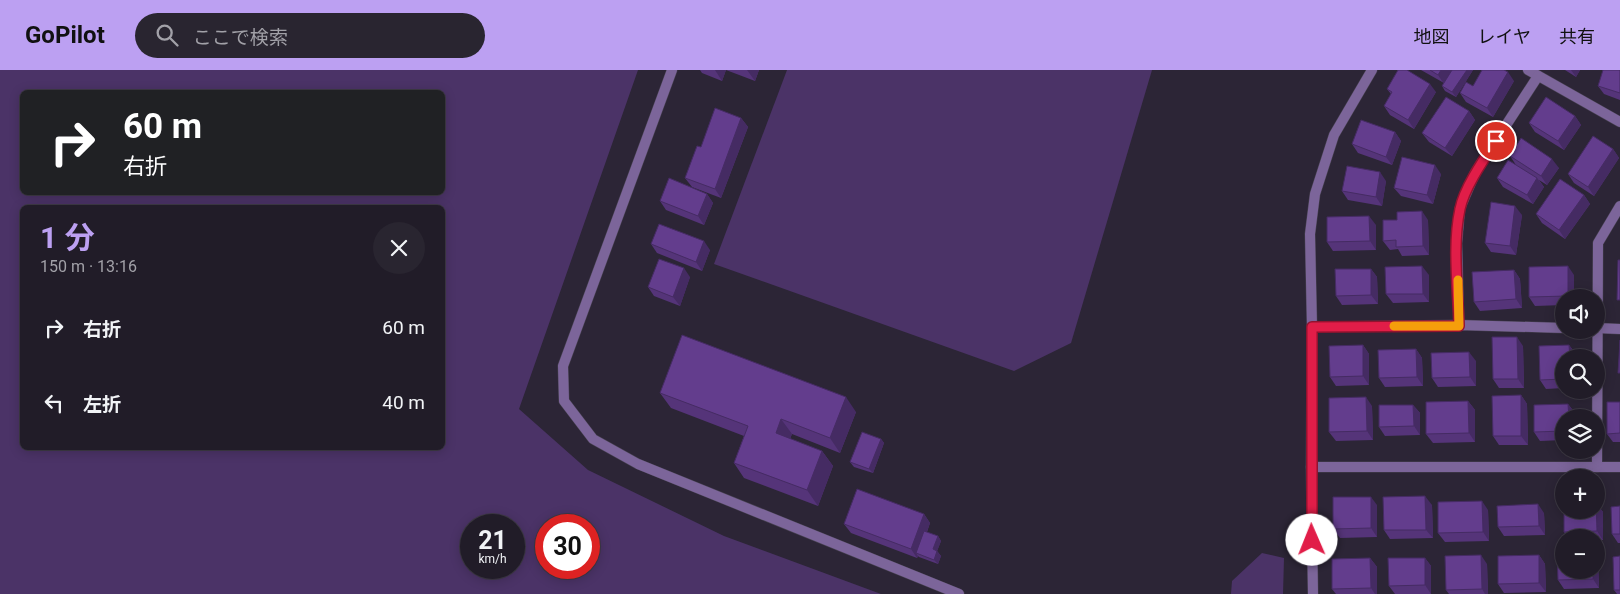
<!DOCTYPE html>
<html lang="ja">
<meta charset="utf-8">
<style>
:root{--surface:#211c28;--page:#292530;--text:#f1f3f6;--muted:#a2a1a8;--line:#3e3a45;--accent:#bca0f2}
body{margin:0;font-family:Roboto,"Noto Sans JP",sans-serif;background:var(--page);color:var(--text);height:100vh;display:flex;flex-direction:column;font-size:19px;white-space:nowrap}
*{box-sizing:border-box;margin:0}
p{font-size:16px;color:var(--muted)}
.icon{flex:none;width:28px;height:28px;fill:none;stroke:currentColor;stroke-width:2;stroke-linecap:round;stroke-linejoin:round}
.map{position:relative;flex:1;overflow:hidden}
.drawer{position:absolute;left:20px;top:135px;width:425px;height:245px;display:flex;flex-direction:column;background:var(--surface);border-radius:8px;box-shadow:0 2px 12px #0003,0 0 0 1px var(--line)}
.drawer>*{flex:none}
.banner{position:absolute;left:20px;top:20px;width:425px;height:105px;border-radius:8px;box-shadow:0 2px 12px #0003,0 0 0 1px var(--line);background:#202124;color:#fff;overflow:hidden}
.controls{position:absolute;left:1555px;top:219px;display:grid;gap:10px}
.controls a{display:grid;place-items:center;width:50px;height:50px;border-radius:50%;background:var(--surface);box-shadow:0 2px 12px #0003,0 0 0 1px var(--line);font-size:25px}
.speed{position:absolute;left:460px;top:444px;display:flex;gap:10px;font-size:25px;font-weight:700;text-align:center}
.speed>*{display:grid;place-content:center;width:65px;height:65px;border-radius:50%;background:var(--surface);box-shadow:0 2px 12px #0003,0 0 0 1px var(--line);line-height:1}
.speed small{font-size:12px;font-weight:400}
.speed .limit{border:8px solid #d22;background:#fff;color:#111}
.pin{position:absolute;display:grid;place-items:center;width:42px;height:42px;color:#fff;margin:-21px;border:2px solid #fff;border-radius:50%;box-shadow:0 1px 5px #0007}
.me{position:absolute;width:55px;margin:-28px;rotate:359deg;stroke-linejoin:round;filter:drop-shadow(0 0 4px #0008)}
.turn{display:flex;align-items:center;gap:18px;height:105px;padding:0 20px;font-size:22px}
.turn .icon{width:65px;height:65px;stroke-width:2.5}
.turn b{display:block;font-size:35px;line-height:42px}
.round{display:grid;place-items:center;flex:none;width:52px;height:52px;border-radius:26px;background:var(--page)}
.head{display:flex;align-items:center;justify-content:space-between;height:85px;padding:0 20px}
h1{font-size:30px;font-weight:700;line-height:38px;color:var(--accent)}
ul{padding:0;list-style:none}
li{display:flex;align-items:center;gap:15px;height:75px;padding:0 20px}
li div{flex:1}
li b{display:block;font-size:19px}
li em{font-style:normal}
header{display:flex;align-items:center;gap:30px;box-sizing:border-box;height:70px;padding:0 25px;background:var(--accent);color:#111}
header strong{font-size:24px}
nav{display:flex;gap:28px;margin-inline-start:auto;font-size:18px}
.search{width:350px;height:45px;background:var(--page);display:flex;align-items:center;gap:12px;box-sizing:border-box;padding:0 18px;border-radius:28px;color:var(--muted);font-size:19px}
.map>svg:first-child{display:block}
</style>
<header>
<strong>GoPilot</strong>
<div class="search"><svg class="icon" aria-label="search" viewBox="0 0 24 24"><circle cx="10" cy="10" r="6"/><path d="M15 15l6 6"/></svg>ここで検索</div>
<nav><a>地図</a><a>レイヤ</a><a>共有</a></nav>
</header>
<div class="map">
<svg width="1620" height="524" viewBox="0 0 1620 524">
<rect width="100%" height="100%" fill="#2c2536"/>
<g fill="#4b3367" fill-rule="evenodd">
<path d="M 0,0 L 638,0 L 519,339 L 588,400 L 724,466 L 881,524 L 0,524 ZM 22,22 L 442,22 L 442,122 L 22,122 ZM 22,138 L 442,138 L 442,378 L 22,378 ZM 471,455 L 514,455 L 514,498 L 471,498 ZM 546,455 L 589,455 L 589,498 L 546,498 Z"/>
<path d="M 787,0 L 1152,0 L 1071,273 L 1014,301 L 714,194 Z"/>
<path d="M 1262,483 L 1284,488 L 1283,524 L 1231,524 L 1232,511 Z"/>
</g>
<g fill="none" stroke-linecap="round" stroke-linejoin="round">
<defs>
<g id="minor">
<path d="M 672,0 L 563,296 L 564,331 L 593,369 L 638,394 L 959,524"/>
<path d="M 1528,0 L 1620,52"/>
<path d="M 1459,255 L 1457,173 L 1460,138 L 1475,103 L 1538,6"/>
<path d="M 1312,257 L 1459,255 L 1564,258"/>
<path d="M 1596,258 L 1620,259"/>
<path d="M 1311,397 L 1620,397"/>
<path d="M 1597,397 L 1598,173 L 1620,136"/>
<path d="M 1313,524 L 1311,397 L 1312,257 L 1310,164 L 1315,124 L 1334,65 L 1372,0"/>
</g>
</defs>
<use href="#minor" stroke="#484252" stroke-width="11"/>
<use href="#minor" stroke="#7c659a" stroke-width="10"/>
</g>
<g fill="#553479">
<path d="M 700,0 L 759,0 L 755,11 L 726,0 L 722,11 L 702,3 Z"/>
<path d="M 1421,0 L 1473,0 L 1456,27 L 1445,21 L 1442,16 L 1444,13 Z"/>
<path d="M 1565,0 L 1580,0 L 1576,7 Z"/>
<path d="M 1620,0 L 1620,30 L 1604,24 L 1598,16 Z"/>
<path d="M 1514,11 L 1493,47 L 1466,32 L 1460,23 L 1473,16 Z"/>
<path d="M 1387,19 L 1436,22 L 1414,59 L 1390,45 L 1384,36 L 1391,24 Z"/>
<path d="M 1469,41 L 1475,50 L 1452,86 L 1429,72 L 1422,63 Z"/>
<path d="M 1575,46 L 1581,55 L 1564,80 L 1535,62 L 1529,53 Z"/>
<path d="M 741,48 L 748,57 L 721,128 L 692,117 L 685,108 L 701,77 Z"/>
<path d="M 1395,62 L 1401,71 L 1392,95 L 1358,83 L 1352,74 Z"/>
<path d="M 1613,79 L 1619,88 L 1594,126 L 1574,113 L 1568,104 Z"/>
<path d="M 1510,86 L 1559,98 L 1547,115 L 1539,110 L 1544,117 L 1533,134 L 1503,117 L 1497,108 L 1516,95 Z"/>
<path d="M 1441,104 L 1433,134 L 1401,126 L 1394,118 Z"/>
<path d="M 1386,111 L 1382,136 L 1348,130 L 1342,121 Z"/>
<path d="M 707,124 L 713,133 L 704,155 L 666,140 L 660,131 Z"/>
<path d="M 1584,125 L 1590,134 L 1565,169 L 1542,153 L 1536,144 Z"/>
<path d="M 1522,145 L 1516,185 L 1491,182 L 1485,173 Z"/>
<path d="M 1428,150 L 1429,185 L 1402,186 L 1398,179 L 1390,180 L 1383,171 Z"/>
<path d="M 1376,155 L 1376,180 L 1333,181 L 1327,172 Z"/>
<path d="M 651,174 L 710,180 L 702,201 L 657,183 Z"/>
<path d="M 1371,199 L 1377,207 L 1378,234 L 1342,235 L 1336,226 Z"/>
<path d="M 1514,200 L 1520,209 L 1522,238 L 1480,241 L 1474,232 Z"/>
<path d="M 1429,205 L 1429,232 L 1393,233 L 1386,224 Z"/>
<path d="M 1574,205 L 1574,228 L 1564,228 L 1564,235 L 1535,236 L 1529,227 Z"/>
<path d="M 690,207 L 680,236 L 654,226 L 648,217 Z"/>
<path d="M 1363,275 L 1369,284 L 1369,315 L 1336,316 L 1330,307 Z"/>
<path d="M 1569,275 L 1576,284 L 1576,288 L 1564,288 L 1564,318 L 1546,319 L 1540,310 L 1539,276 Z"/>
<path d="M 1523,276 L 1524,318 L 1499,318 L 1493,309 Z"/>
<path d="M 1416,279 L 1422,288 L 1423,316 L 1385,317 L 1379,308 Z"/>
<path d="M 1476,291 L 1476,316 L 1438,317 L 1432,308 Z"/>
<path d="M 660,323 L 856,342 L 840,383 L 792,364 L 790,369 L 822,381 L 833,396 L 818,436 L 744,408 L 734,393 L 744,366 L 671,338 Z"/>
<path d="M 1521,325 L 1527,334 L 1528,375 L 1499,375 L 1493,366 Z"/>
<path d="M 1468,331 L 1475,340 L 1475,372 L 1433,373 L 1426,364 Z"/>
<path d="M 1620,332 L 1620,372 L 1613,372 L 1607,364 Z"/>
<path d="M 1568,334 L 1575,343 L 1564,348 L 1564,370 L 1540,371 L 1534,362 Z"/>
<path d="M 1413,335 L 1420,343 L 1420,365 L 1385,366 L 1379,357 Z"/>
<path d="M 1372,336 L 1373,370 L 1336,371 L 1329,362 Z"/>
<path d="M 881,369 L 884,373 L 873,403 L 854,397 L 850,392 Z"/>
<path d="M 1596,433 L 1603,442 L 1603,470 L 1596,470 L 1596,468 L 1568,468 L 1564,462 Z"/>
<path d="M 1377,435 L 1377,467 L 1340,468 L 1333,459 Z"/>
<path d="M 1432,435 L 1433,468 L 1390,469 L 1384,460 Z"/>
<path d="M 1620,436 L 1620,473 L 1618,473 L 1612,464 Z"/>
<path d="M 1488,440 L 1489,471 L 1445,472 L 1438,463 Z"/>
<path d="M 1544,443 L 1545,465 L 1504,466 L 1498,457 Z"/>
<path d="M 924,444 L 930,453 L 927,462 L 938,466 L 941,471 L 937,481 L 941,486 L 938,494 L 919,487 L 918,486 L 917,488 L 851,463 L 844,454 Z"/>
<path d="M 1539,485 L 1545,494 L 1546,522 L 1504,523 L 1498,514 Z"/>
<path d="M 1620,486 L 1620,524 L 1617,524 L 1614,520 Z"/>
<path d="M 1596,487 L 1598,490 L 1599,518 L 1564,519 L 1558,510 L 1596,500 Z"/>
<path d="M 1370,488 L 1377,497 L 1377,524 L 1336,524 L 1332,519 Z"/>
<path d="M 1425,488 L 1431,496 L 1431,524 L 1395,524 L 1389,516 Z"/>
<path d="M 1487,494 L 1488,524 L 1449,524 L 1446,520 Z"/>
</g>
<g fill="#452b63">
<path d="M 715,0 L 726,0 L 722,11 Z"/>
<path d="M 747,0 L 759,0 L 755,11 Z"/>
<path d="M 1441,0 L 1453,0 L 1444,14 L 1438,5 Z"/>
<path d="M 1467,0 L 1473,0 L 1456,27 L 1452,22 Z"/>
<path d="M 1571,0 L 1580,0 L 1576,7 Z"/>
<path d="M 1508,2 L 1514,11 L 1493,47 L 1487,38 Z"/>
<path d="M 1430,14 L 1436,22 L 1414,59 L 1408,50 Z"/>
<path d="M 1469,41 L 1475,50 L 1452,86 L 1445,78 Z"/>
<path d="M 1575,46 L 1581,55 L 1564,80 L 1558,71 Z"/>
<path d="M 741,48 L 748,57 L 721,128 L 715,119 Z"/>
<path d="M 1395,62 L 1401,71 L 1392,95 L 1386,87 Z"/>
<path d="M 1613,79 L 1619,88 L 1594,126 L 1588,117 Z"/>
<path d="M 1552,89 L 1559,98 L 1547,115 L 1541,106 Z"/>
<path d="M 1435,95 L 1441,104 L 1433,134 L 1427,125 Z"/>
<path d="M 1380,102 L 1386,111 L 1382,136 L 1376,127 Z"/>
<path d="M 1537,108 L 1544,117 L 1533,134 L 1527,125 Z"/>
<path d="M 707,124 L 713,133 L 704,155 L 698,146 Z"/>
<path d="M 1584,125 L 1590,134 L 1565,169 L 1559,160 Z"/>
<path d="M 1515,136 L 1522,145 L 1516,185 L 1510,176 Z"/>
<path d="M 1422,141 L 1428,150 L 1429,185 L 1423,176 Z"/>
<path d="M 1369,146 L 1376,155 L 1376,180 L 1370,171 Z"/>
<path d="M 704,171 L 710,180 L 702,201 L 696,192 Z"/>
<path d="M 1422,196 L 1429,205 L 1429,232 L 1423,224 Z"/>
<path d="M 1568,196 L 1574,205 L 1574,228 L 1569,228 L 1568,226 Z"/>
<path d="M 684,198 L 690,207 L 680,236 L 673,227 Z"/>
<path d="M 1371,199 L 1377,207 L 1378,234 L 1371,225 Z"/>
<path d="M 1514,200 L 1520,209 L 1522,238 L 1516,229 Z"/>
<path d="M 1517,267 L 1523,276 L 1524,318 L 1518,309 Z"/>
<path d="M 1363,275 L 1369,284 L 1369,315 L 1363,306 Z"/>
<path d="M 1569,275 L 1576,284 L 1576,288 L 1570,288 Z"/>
<path d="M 1416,279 L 1422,288 L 1423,316 L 1417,307 Z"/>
<path d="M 1469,282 L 1476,291 L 1476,316 L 1470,307 Z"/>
<path d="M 1521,325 L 1527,334 L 1528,375 L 1521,366 Z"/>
<path d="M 846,327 L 856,342 L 840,383 L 830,368 Z"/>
<path d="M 1366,327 L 1372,336 L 1373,370 L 1367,361 Z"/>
<path d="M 1468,331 L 1475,340 L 1475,372 L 1469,363 Z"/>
<path d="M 1568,334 L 1575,343 L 1575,348 L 1569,348 Z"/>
<path d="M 1413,335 L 1420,343 L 1420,365 L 1414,356 Z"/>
<path d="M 781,349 L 792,364 L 786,378 L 776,363 Z"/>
<path d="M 881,369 L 884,373 L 873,403 L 869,399 Z"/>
<path d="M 822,381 L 833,396 L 818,436 L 807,420 Z"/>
<path d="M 1425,426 L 1432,435 L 1433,468 L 1426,460 Z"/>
<path d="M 1371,427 L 1377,435 L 1377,467 L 1371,458 Z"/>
<path d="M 1482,431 L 1488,440 L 1489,471 L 1483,462 Z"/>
<path d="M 1596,433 L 1603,442 L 1603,470 L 1597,461 Z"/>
<path d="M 1538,434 L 1544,443 L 1545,465 L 1539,456 Z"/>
<path d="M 924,444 L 930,453 L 919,484 L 916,483 L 918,486 L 917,488 L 911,479 Z"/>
<path d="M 938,466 L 941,471 L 936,484 L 933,479 Z"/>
<path d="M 937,481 L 941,486 L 938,494 L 934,490 Z"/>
<path d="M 1481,485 L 1487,494 L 1488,524 L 1485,524 L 1482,519 Z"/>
<path d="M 1539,485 L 1545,494 L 1546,522 L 1539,513 Z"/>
<path d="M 1596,487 L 1598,490 L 1599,518 L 1593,509 L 1593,500 L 1596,500 Z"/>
<path d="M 1370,488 L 1377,497 L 1377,524 L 1375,524 L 1371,518 Z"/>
<path d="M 1425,488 L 1431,496 L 1431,524 L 1425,515 Z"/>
</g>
<g fill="#633d8d" stroke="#452b63">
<path d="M 1398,0 L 1407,0 L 1430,14 L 1408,50 L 1384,36 L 1392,22 L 1387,19 Z"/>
<path d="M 1430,0 L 1441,0 L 1438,5 Z"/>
<path d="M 1452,0 L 1467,0 L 1452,22 L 1442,16 Z"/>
<path d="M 1482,0 L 1504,0 L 1508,2 L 1487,38 L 1460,23 L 1466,12 L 1473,16 Z"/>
<path d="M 1603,0 L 1620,0 L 1620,23 L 1598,16 Z"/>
<path d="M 1446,27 L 1469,41 L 1445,78 L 1422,63 Z"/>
<path d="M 1546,27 L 1575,46 L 1558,71 L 1529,53 Z"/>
<path d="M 715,38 L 741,48 L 715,119 L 685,108 L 697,76 L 701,77 Z"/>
<path d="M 1361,50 L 1395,62 L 1386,87 L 1352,74 Z"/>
<path d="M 1593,66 L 1613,79 L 1588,117 L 1568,104 Z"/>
<path d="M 1521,68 L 1552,89 L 1541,106 L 1510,86 Z"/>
<path d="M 1402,87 L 1435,95 L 1427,125 L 1394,118 Z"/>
<path d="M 1508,90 L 1537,108 L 1527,125 L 1497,108 Z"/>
<path d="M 1347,96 L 1380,102 L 1376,127 L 1342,121 Z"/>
<path d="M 669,108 L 707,124 L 698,146 L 660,131 Z"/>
<path d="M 1560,109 L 1584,125 L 1559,160 L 1536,144 Z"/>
<path d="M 1491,132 L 1515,136 L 1510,176 L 1485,173 Z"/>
<path d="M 1422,141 L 1423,176 L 1396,177 L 1396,170 L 1383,171 L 1383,150 L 1397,150 L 1397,142 Z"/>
<path d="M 1369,146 L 1370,171 L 1327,172 L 1327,147 Z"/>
<path d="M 659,154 L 704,171 L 696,192 L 651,174 Z"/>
<path d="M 659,189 L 684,198 L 673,227 L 648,217 Z"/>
<path d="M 1618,190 L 1620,190 L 1620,230 L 1617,230 Z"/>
<path d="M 1422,196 L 1423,224 L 1386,224 L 1385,197 Z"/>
<path d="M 1568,196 L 1568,226 L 1529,227 L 1529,197 Z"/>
<path d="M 1335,199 L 1371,199 L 1371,225 L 1336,226 Z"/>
<path d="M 1514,200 L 1516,229 L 1474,232 L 1472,202 Z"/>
<path d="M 682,265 L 846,327 L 830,368 L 781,349 L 776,363 L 822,381 L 807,420 L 734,393 L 748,356 L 660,323 Z"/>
<path d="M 1492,267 L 1517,267 L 1518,309 L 1493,309 Z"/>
<path d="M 1620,270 L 1620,303 L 1618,303 Z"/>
<path d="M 1363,275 L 1363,306 L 1330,307 L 1329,276 Z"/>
<path d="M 1569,275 L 1570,288 L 1564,288 L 1564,309 L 1540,310 L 1539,276 Z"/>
<path d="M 1416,279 L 1417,307 L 1379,308 L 1378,280 Z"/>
<path d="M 1469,282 L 1470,307 L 1432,308 L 1431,283 Z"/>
<path d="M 1521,325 L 1521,366 L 1493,366 L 1492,326 Z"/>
<path d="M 1366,327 L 1367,361 L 1329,362 L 1329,328 Z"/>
<path d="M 1468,331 L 1469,363 L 1426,364 L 1426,332 Z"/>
<path d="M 1607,332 L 1620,332 L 1620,363 L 1607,364 Z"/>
<path d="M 1568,334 L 1569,348 L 1564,348 L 1564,361 L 1534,362 L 1534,335 Z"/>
<path d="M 1379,335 L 1413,335 L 1414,356 L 1379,357 Z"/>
<path d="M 862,362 L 881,369 L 869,399 L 850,392 Z"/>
<path d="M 857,419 L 924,444 L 911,479 L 844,454 Z"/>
<path d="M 1425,426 L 1426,460 L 1384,460 L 1383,427 Z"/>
<path d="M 1333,427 L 1371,427 L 1371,458 L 1333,459 Z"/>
<path d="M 1482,431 L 1483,462 L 1438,463 L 1438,432 Z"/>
<path d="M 1596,433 L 1597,461 L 1564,462 L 1564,434 L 1564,440 L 1596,440 Z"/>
<path d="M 1538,434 L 1539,456 L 1498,457 L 1497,436 Z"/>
<path d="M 1620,436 L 1620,464 L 1612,464 L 1611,437 Z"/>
<path d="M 924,461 L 938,466 L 933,479 L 937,481 L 934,490 L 916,483 Z"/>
<path d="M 1557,482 L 1564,482 L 1564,500 L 1593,500 L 1593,509 L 1558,510 Z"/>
<path d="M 1481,485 L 1482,519 L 1446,520 L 1445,486 Z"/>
<path d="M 1539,485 L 1539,513 L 1498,514 L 1498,486 Z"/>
<path d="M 1620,486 L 1620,520 L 1614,520 L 1613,487 Z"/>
<path d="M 1370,488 L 1371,518 L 1332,519 L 1332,489 Z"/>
<path d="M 1388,488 L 1425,488 L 1425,515 L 1389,516 Z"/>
</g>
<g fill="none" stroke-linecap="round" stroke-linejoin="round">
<defs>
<path id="route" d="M 1312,470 L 1312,257 L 1459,256 C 1458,219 1452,175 1460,139 C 1464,118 1484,89 1496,71"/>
</defs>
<use href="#route" stroke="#92132f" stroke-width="12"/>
<use href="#route" stroke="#e11d48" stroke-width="9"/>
<path stroke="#f59e0b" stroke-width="9" d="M 1394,256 L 1459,256 L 1458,210"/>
</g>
</svg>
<div class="controls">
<a><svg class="icon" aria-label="sound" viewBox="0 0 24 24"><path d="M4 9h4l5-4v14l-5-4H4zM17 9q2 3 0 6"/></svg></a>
<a><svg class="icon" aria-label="search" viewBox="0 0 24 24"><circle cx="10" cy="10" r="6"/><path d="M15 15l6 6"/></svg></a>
<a><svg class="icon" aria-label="layers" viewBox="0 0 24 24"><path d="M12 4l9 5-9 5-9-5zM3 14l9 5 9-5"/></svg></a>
<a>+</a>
<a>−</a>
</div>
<div class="speed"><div>21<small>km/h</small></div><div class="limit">30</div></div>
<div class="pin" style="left:1496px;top:71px;background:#d93025"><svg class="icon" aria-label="arrive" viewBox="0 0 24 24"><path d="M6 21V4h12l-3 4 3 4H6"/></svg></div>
<svg class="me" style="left:1312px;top:470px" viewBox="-20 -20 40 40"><circle r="19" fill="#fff"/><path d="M0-13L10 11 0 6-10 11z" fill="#e11d48"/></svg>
<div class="banner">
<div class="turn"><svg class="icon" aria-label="right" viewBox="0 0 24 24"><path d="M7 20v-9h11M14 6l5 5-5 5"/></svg><div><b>60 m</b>右折</div></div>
</div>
<section class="drawer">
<div class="head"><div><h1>1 分</h1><p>150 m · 13:16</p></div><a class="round"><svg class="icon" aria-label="close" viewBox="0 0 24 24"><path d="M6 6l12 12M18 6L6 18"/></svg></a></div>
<ul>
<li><svg class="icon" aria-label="right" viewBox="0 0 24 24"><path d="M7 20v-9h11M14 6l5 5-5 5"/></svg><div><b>右折</b></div><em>60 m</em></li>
<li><svg class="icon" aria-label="left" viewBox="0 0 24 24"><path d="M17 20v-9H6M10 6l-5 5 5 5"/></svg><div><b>左折</b></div><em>40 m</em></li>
</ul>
</section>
</div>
